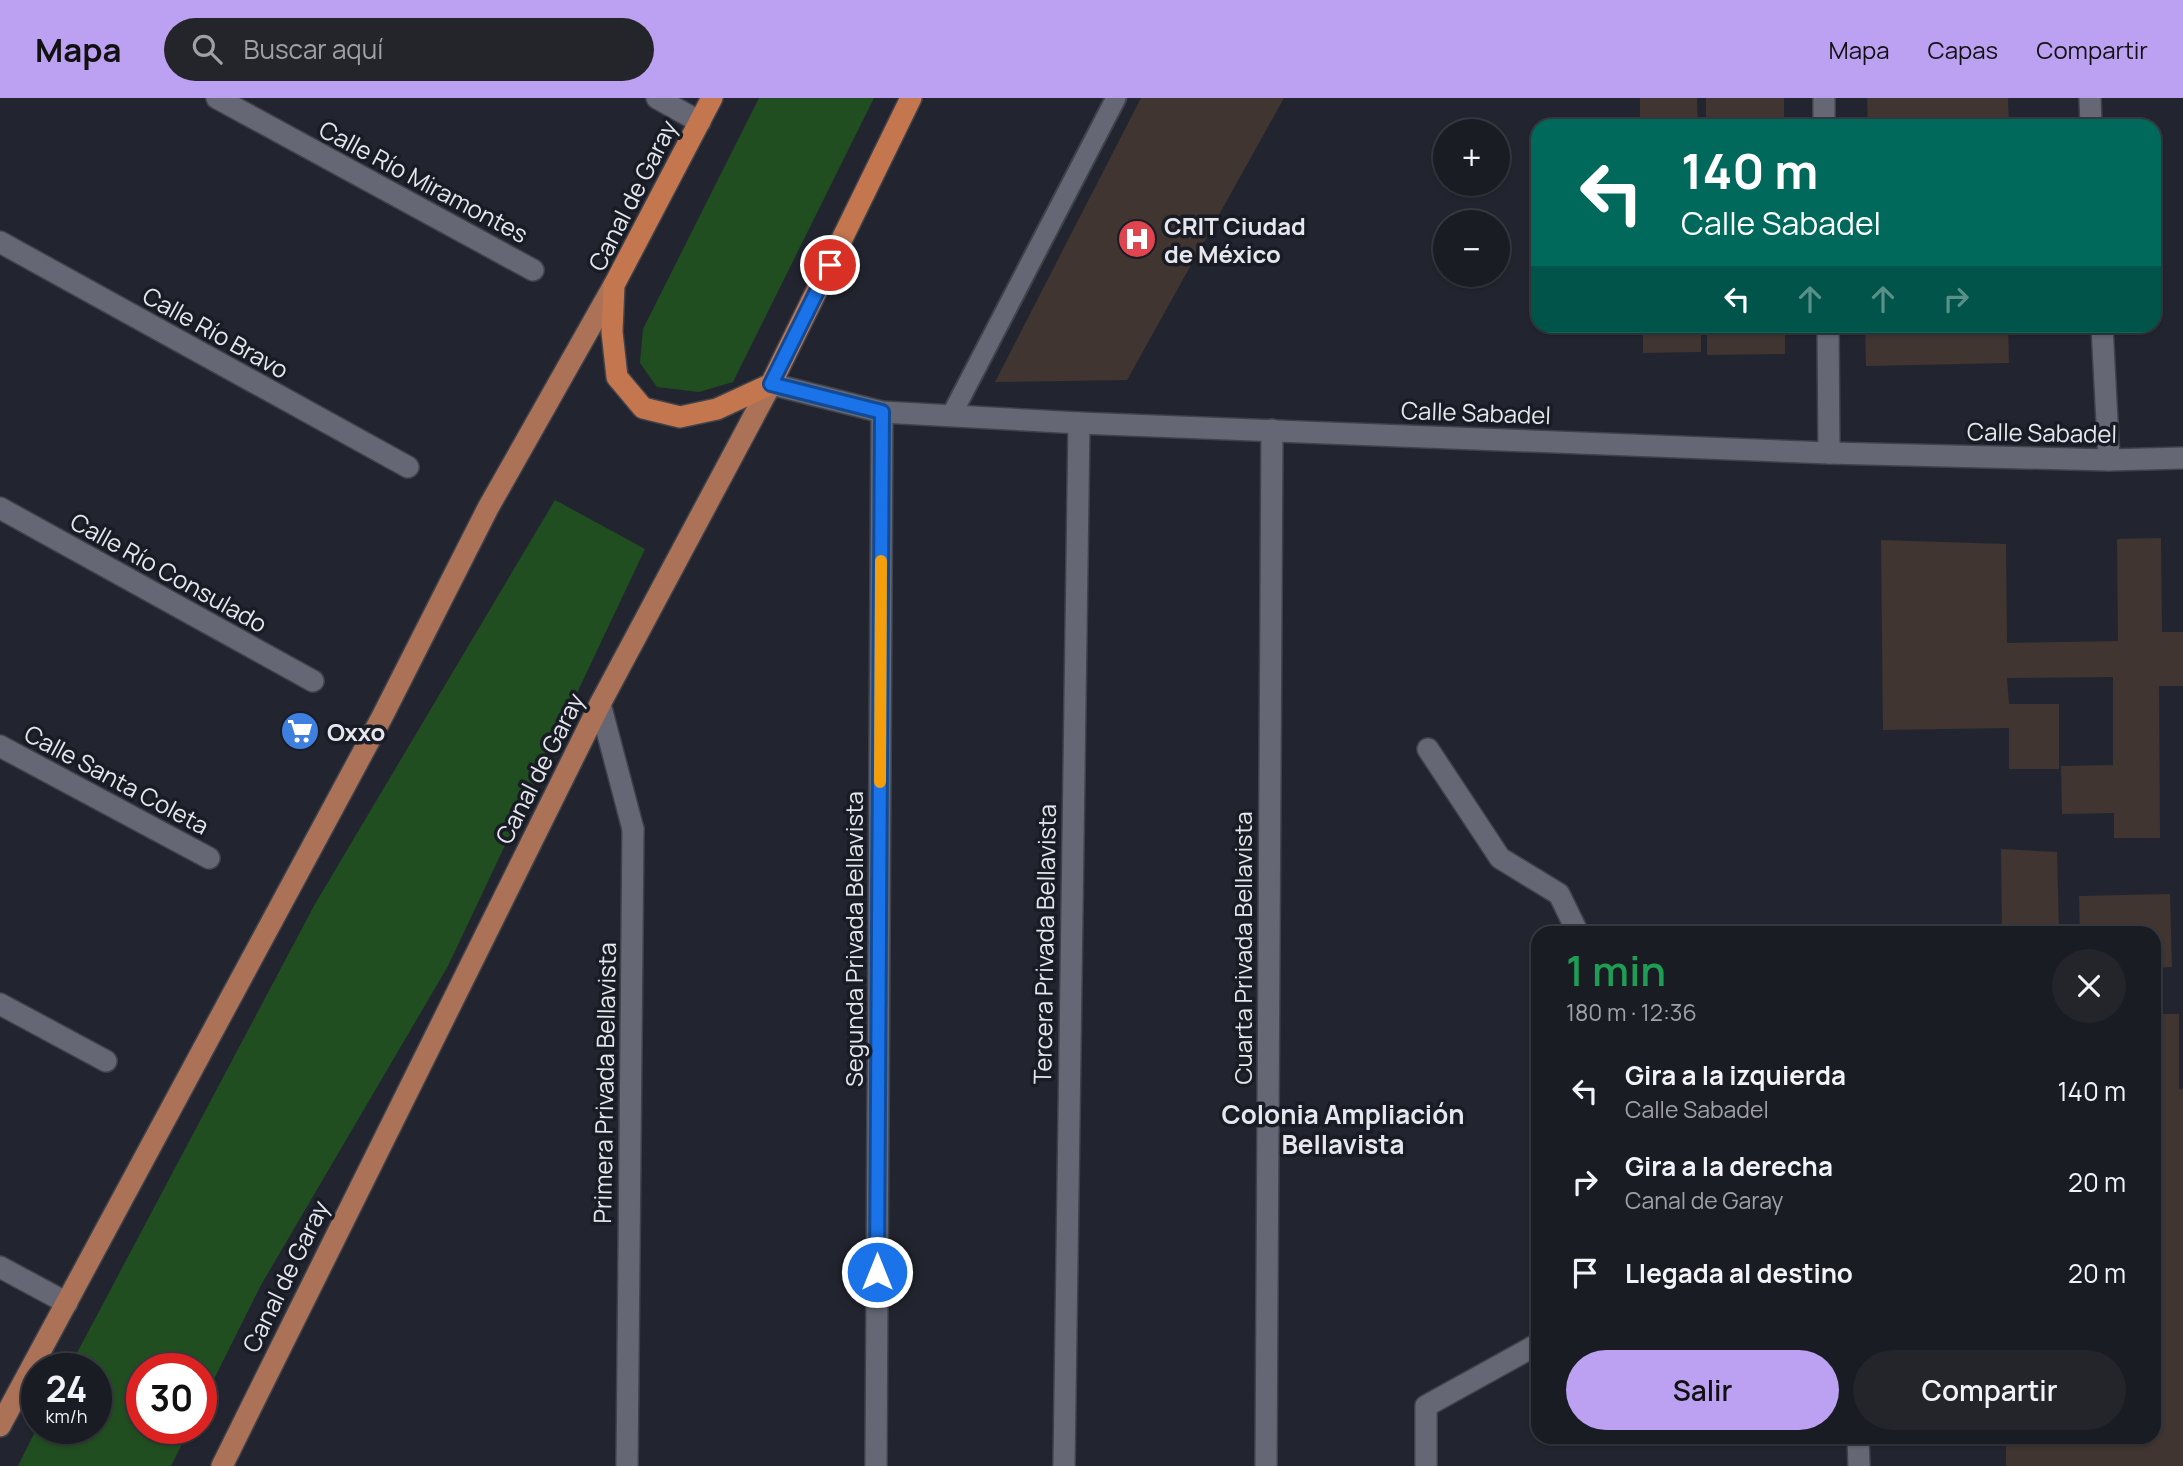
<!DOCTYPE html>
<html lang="es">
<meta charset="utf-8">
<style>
:root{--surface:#1a1c23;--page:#23252b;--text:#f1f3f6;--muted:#9fa1a6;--line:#383a41;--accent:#bca0f2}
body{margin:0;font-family:Manrope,sans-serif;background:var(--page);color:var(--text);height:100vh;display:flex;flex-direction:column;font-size:26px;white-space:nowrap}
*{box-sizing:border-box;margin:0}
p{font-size:23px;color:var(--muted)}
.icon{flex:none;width:38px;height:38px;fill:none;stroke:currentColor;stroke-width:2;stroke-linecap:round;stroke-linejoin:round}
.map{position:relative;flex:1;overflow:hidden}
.details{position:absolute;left:1531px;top:828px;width:630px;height:518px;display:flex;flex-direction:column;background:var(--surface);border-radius:21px;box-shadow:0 2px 5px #0004,0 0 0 2px var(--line)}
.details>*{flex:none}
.banner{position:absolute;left:1531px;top:21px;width:630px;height:214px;border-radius:21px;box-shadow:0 2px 5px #0004,0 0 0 2px var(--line);background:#00695c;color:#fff;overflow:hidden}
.fabs{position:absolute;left:1433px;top:21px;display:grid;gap:14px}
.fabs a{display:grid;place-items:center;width:77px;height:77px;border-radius:50%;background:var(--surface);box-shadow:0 2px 5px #0004,0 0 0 2px var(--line);font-size:35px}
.speed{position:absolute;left:21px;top:1255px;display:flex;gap:14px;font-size:35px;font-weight:700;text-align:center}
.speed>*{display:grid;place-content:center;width:91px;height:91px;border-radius:50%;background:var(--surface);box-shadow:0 2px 5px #0004,0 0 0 2px var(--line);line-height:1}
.speed small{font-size:18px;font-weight:400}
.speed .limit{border:10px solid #d22;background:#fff;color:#111}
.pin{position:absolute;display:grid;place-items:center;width:60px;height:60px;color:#fff;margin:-30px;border:4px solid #fff;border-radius:50%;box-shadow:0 2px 7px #0007}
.me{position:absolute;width:77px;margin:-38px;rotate:0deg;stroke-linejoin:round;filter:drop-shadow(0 0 5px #0008)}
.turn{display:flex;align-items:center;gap:24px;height:147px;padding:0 35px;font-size:32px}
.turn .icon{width:91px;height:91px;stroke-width:2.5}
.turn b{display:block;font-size:49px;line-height:60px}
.lanes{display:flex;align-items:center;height:66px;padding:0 35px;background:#0003;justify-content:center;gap:35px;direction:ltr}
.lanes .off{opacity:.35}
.round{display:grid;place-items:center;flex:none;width:74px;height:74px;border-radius:37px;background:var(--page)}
.overview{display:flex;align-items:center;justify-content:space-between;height:119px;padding:0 35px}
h1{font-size:42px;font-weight:600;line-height:52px;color:#1e9e55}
.action{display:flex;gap:14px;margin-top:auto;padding:14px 35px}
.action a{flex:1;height:80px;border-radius:42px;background:var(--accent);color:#111;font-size:28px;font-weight:600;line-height:80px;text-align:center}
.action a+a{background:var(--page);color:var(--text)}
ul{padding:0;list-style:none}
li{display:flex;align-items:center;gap:21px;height:91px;padding:0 35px}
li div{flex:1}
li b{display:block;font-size:26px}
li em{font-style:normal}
header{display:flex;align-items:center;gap:42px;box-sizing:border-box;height:98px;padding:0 35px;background:var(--accent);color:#111}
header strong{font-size:33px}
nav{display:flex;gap:38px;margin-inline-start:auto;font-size:24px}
.search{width:490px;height:63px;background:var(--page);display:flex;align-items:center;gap:18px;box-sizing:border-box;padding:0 24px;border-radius:38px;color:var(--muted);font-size:26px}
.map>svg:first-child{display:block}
</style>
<header>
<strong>Mapa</strong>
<div class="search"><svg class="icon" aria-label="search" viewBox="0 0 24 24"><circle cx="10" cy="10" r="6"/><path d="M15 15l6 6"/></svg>Buscar aquí</div>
<nav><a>Mapa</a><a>Capas</a><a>Compartir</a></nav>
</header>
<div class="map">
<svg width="2183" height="1368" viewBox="0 0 2183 1368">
<rect width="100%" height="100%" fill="#22252f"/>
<g fill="#214e20">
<path d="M 759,0 L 874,0 L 733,284 L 699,294 L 657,289 L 640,265 L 643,231 Z"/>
<path d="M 555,402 L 645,451 L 448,868 L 261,1187 L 201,1307 L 201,1270 L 142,1270 L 142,1330 L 190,1330 L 171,1368 L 18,1368 L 37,1330 L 96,1330 L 96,1270 L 69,1270 L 315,806 Z"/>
</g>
<g fill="#403530">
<path d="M 1141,0 L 1284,0 L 1127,282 L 995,284 Z"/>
<path d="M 1640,0 L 1697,0 L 1698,28 L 1640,28 Z"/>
<rect x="1706" y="0" width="78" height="28"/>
<path d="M 1867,0 L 2008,0 L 2009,28 L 1868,28 Z"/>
<path d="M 1643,228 L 1701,228 L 1701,254 L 1643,255 Z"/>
<path d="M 1707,228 L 1785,228 L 1785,256 L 1707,257 Z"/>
<path d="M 1865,228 L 2008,228 L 2009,265 L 1866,268 Z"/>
<path d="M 2161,440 L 2162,534 L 2183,534 L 2183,588 L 2159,588 L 2160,740 L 2114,740 L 2114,715 L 2062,716 L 2061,668 L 2113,667 L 2113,579 L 2007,580 L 2009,606 L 2059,606 L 2059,671 L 2009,671 L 2009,630 L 1883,632 L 1881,442 L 2006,446 L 2007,545 L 2118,543 L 2117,441 Z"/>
<path d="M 2001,751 L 2057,754 L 2059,835 L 2002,835 Z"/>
<path d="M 2170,796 L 2172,869 L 2154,870 L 2154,835 L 2080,835 L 2079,798 Z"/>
<path d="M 2154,916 L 2179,916 L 2179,991 L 2183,991 L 2183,1368 L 2006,1368 L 2006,1339 L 2154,1339 Z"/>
</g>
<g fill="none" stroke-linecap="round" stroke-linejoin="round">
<defs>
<path id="service" d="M 951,318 L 1116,0"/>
<path id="pedestrian" d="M 600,606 L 633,731"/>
<g id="minor">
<path d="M 217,0 L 533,172"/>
<path d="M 657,0 L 700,24"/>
<path d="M 1824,0 L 1824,28"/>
<path d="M 2090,0 L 2091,28"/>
<path d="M 0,144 L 408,369"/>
<path d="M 1828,228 L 1829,355"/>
<path d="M 2102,228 L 2109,362"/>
<path d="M 771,286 L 882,314 L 1079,325 L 1829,355 L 2109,362 L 2183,360"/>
<path d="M 0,410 L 313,583"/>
<path d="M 0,648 L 209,760"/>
<path d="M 1428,651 L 1500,760 L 1559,796 L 1578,835"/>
<path d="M 0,906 L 106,963"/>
<path d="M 0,1169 L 67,1205"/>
<path d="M 1858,1339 L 1859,1368"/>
<path d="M 627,1368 L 633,731"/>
<path d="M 876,1368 L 882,314"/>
<path d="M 1064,1368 L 1079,325"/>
<path d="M 1266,1368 L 1272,332"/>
<path d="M 1426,1368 L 1426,1308 L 1538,1246"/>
</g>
<g id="primary">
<path d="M 0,1328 L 382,619 L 488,410 L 614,187"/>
<path d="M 222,1368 L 600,606 L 771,286"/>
</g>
<path id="trunk" d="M 712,0 L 614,187 L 612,234 L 617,279 L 643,310 L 680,319 L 717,311 L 771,286 L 911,0"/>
</defs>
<use href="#service" stroke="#40424b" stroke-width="23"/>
<use href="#pedestrian" stroke="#40424b" stroke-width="24"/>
<use href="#minor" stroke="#40424b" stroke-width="24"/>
<use href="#primary" stroke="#40424b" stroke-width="24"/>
<use href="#trunk" stroke="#40424b" stroke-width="24"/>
<use href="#service" stroke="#656874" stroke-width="19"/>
<use href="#pedestrian" stroke="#656874" stroke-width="21"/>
<use href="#minor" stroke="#656874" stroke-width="21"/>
<use href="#primary" stroke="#ac7257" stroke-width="21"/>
<use href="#trunk" stroke="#c4764e" stroke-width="21"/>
</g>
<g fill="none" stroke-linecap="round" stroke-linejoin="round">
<defs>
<path id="route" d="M 830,167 L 771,286 L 882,314 L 877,1174"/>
</defs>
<use href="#route" stroke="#114b97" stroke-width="18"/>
<use href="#route" stroke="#1a73e8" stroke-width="12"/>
<path stroke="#f59e0b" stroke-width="12" d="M 880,684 L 881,463"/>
</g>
<defs>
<symbol id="hospital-disc" viewBox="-11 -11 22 22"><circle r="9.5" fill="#e0444e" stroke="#191b25"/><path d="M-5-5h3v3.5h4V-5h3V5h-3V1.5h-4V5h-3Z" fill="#fff"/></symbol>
<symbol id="supermarket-disc" viewBox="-11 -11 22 22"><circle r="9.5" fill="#3f7fe0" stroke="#191b25"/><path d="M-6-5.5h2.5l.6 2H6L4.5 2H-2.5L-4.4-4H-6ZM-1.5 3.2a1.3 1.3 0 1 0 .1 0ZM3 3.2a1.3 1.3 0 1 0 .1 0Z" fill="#fff"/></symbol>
</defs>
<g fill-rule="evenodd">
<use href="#hospital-disc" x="1115" y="119" width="44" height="44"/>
<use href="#supermarket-disc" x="278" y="611" width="44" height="44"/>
</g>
<g text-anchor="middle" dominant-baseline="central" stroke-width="7" stroke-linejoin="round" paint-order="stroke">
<g font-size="24" fill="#e6e7ee" stroke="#191b25">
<text transform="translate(424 83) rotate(28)">Calle Río Miramontes</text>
<text transform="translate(632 97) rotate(-63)">Canal de Garay</text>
<text transform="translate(216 234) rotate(29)">Calle Río Bravo</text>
<text transform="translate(1476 314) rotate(2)">Calle Sabadel</text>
<text transform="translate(2042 334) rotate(1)">Calle Sabadel</text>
<text transform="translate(169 474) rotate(29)">Calle Río Consulado</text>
<text transform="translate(539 670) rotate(-63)">Canal de Garay</text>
<text transform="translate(117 681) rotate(28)">Calle Santa Coleta</text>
<text transform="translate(853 841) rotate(-90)">Segunda Privada Bellavista</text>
<text transform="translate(1044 846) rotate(-89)">Tercera Privada Bellavista</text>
<text transform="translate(1242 850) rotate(-90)">Cuarta Privada Bellavista</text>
<text transform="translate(604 985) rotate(-89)">Primera Privada Bellavista</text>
<text transform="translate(285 1178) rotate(-64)">Canal de Garay</text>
</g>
<g font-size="24" font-weight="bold" fill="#e6e7ee" stroke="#191b25" text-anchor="start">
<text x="1164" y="127">CRIT Ciudad<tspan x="1164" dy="28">de México</tspan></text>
<text x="327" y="633">Oxxo</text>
</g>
<g font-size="26" font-weight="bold" fill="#e6e7ee" stroke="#191b25">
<text x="1343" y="1016">Colonia Ampliación<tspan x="1343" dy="30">Bellavista</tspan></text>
</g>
</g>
</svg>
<div class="fabs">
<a>+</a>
<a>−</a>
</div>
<div class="speed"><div>24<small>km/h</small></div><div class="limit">30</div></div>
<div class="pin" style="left:830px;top:167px;background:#d93025"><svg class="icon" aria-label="arrive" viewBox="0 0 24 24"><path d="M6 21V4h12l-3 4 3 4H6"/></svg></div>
<svg class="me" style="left:877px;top:1174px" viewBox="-20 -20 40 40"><circle r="17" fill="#1a73e8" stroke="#fff" stroke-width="3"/><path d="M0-11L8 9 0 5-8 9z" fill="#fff"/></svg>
<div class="banner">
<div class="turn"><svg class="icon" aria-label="left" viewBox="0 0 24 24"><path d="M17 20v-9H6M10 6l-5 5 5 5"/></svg><div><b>140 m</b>Calle Sabadel</div></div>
<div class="lanes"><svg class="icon" aria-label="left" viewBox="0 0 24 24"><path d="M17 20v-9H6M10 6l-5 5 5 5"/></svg><svg class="icon off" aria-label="ahead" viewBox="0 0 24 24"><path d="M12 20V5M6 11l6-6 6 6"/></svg><svg class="icon off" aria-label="ahead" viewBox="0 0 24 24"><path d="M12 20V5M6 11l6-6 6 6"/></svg><svg class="icon off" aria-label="right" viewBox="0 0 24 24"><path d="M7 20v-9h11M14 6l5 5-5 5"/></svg></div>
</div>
<section class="details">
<div class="overview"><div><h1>1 min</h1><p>180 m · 12:36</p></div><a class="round"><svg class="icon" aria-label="close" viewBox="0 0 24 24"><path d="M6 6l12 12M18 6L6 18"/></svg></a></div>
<ul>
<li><svg class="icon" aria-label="left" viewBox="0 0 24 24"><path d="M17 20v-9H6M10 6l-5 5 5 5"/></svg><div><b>Gira a la izquierda</b><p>Calle Sabadel</p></div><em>140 m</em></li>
<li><svg class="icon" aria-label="right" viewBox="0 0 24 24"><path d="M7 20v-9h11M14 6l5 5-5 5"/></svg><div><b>Gira a la derecha</b><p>Canal de Garay</p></div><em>20 m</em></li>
<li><svg class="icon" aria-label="arrive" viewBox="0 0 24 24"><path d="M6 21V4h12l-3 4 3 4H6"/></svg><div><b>Llegada al destino</b></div><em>20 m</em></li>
</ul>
<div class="action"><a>Salir</a><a>Compartir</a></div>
</section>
</div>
